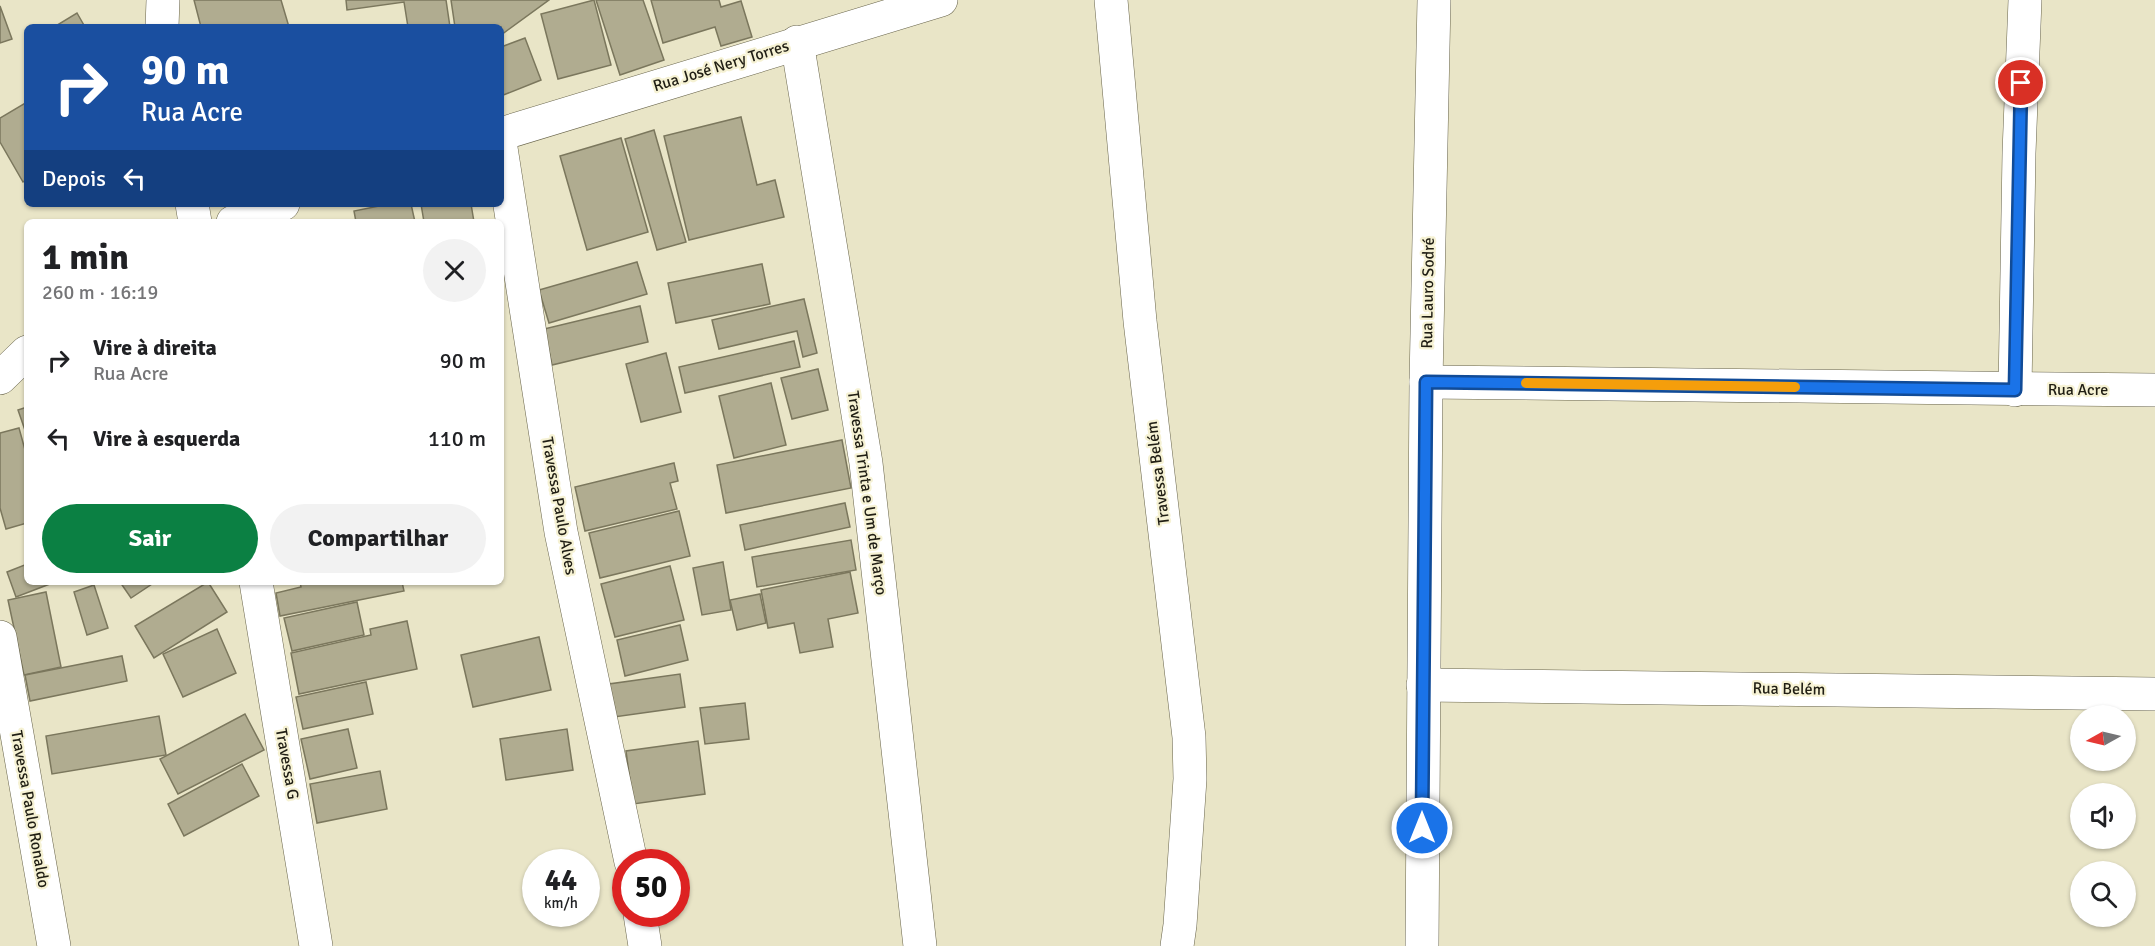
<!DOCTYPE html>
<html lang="pt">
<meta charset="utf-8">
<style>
:root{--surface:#fff;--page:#f2f2f2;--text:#202124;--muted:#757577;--accent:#0b8043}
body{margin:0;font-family:Signika,sans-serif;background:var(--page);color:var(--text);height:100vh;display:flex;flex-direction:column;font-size:22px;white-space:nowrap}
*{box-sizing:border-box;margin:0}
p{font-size:20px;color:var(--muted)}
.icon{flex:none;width:33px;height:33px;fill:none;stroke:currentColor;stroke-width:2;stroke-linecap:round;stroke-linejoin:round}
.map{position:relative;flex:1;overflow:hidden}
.side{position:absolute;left:24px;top:219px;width:480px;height:366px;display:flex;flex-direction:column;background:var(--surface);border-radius:9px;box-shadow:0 2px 4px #0004}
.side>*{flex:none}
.hud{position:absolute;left:24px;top:24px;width:480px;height:183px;border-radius:9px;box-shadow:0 2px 4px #0004;background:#1a4fa0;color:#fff;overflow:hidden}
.needle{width:39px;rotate:262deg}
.fabs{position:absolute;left:2070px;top:705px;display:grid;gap:12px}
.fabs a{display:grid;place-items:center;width:66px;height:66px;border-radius:50%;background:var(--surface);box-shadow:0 2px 4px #0004;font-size:30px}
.speed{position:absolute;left:522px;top:849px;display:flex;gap:12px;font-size:30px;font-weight:700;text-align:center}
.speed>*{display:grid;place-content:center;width:78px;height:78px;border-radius:50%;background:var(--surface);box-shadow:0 2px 4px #0004;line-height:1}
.speed small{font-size:15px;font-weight:400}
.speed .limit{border:9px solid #d22;background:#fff;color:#111}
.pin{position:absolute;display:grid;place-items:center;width:51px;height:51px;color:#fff;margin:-26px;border:3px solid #fff;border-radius:50%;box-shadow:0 2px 6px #0007}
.me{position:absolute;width:66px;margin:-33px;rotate:0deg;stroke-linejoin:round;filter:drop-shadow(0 0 4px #0008)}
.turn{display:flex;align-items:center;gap:21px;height:126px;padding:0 18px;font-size:27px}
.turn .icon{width:78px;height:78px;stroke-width:2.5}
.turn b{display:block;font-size:42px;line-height:51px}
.then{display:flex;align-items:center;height:57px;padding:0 18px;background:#0003;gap:12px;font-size:22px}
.round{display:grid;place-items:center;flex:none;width:63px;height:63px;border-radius:32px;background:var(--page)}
.head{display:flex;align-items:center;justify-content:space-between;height:102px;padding:0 18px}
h1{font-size:36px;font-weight:800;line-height:45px}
.button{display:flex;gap:12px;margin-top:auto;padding:12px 18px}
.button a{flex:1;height:69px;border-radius:36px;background:var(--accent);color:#fff;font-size:24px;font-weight:800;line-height:69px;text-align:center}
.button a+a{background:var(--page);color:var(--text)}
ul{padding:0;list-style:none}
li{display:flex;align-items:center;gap:18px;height:78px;padding:0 18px}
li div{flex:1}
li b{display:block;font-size:22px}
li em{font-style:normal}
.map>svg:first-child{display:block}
</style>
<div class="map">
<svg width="2155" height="946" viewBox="0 0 2155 946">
<rect width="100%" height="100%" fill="#e9e5c7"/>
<g fill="#b0ac90" stroke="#7b775d" stroke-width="1.5">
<path d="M 194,0 L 281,0 L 289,27 L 201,27 Z"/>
<path d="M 346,0 L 446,0 L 450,27 L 408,27 L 404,2 L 347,10 Z"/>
<path d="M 451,0 L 549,0 L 501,35 L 501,27 L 455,27 Z"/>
<path d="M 594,0 L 611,65 L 558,79 L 541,14 Z"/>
<path d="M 596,0 L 643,0 L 664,60 L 620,75 Z"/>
<path d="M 651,0 L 719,0 L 721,7 L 741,1 L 752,37 L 721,46 L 715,27 L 663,43 Z"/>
<path d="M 0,6 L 12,39 L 0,43 Z"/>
<path d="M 77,13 L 85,27 L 54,27 Z"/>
<path d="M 525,38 L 541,80 L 501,96 L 501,47 Z"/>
<path d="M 27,102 L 27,179 L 23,182 L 0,142 L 0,118 Z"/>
<path d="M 741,117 L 757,185 L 775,180 L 784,217 L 689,240 L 664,136 Z"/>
<path d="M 654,130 L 686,242 L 657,250 L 625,139 Z"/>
<path d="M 621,138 L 648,232 L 587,250 L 560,156 Z"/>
<path d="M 389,204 L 411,204 L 415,222 L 356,222 L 354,211 Z"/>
<path d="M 421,204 L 471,204 L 474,222 L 424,222 Z"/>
<path d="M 637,262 L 647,294 L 549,323 L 539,290 Z"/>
<path d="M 762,264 L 770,304 L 676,323 L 668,283 Z"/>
<path d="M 804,299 L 817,353 L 803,357 L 797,331 L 719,349 L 712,320 Z"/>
<path d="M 640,306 L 648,342 L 552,365 L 544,329 Z"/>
<path d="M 794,341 L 800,367 L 685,393 L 679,367 Z"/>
<path d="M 666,353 L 681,412 L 641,422 L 626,364 Z"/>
<path d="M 818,369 L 828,410 L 792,419 L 781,378 Z"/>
<path d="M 771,383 L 786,445 L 734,458 L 719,396 Z"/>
<path d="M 27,407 L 27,436 L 18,410 Z"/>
<path d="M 19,428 L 27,457 L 27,523 L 6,529 L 0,508 L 0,433 Z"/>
<path d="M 842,440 L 851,488 L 726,513 L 717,465 Z"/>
<path d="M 674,463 L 678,481 L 670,483 L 677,509 L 585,531 L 575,487 Z"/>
<path d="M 845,503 L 850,527 L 745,550 L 740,525 Z"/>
<path d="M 679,511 L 690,556 L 600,578 L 589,533 Z"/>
<path d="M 851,540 L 856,570 L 757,587 L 752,557 Z"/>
<path d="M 723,562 L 731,610 L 702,615 L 693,568 Z"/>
<path d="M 27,564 L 27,582 L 55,582 L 16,597 L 7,572 Z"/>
<path d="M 670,566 L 684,620 L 615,637 L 601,584 Z"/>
<path d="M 850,572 L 858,613 L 828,619 L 833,647 L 800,653 L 794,623 L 768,628 L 761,590 Z"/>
<path d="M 120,582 L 155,582 L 131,598 Z"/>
<path d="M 208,582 L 227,612 L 154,658 L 135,626 Z"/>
<path d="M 300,582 L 402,582 L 404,591 L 280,616 L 276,593 L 301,587 Z"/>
<path d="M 94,585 L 108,628 L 87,635 L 74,592 Z"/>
<path d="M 46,592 L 61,667 L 24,675 L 8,600 Z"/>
<path d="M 760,594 L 766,623 L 737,630 L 730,600 Z"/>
<path d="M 357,602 L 364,635 L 292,651 L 284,618 Z"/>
<path d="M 407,621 L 417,669 L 299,694 L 291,653 L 371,635 L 370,629 Z"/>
<path d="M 680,625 L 688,660 L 625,676 L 617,640 Z"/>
<path d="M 217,629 L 236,673 L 183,697 L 163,654 Z"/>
<path d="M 539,637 L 551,690 L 473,707 L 461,655 Z"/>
<path d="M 122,656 L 127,681 L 30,701 L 25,675 Z"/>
<path d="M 680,674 L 685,707 L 614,717 L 609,684 Z"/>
<path d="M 366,682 L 373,714 L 303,729 L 296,697 Z"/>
<path d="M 745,703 L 749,739 L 705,744 L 700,708 Z"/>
<path d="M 245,714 L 264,750 L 178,794 L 160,759 Z"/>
<path d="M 159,716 L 166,755 L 52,774 L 46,736 Z"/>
<path d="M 348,729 L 357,768 L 310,779 L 301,739 Z"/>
<path d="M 567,729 L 573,770 L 506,780 L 500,739 Z"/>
<path d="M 698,741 L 705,794 L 633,804 L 626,751 Z"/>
<path d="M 242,764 L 259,796 L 184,836 L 168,804 Z"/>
<path d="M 380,771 L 387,809 L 317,823 L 310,784 Z"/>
</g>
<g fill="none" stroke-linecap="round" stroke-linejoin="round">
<defs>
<g id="minor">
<path d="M 1111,0 L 1140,321 L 1189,737 L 1190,779 L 1180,925 L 1177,946"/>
<path d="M 162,27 L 163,0"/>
<path d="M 797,42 L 866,463 L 920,946"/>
<path d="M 501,134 L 941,0"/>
<path d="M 501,148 L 561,532 L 631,862"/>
<path d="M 192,204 L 195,222"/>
<path d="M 233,222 L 283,204"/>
<path d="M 0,378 L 27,352"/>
<path d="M 1426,382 L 2155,390"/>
<path d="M 2015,390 L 2019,153 L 2025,0"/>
<path d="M 256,582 L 316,946"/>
<path d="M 0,637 L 54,946"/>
<path d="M 1423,685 L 2155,694"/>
<path d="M 640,914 L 645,946"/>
</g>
<path id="secondary" d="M 1422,946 L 1426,382 L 1434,0"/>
</defs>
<use href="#minor" stroke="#68644b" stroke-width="34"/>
<use href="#secondary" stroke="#68644b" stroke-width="34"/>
<use href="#minor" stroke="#fff" stroke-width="33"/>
<use href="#secondary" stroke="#fff" stroke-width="33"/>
</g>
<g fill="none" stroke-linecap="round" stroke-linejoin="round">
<defs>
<path id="route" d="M 1422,828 L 1426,382 L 2015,390 L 2021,83"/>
</defs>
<use href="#route" stroke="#114b97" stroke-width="15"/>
<use href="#route" stroke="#1a73e8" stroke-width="10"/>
<path stroke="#f59e0b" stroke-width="10" d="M 1526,383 L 1795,387"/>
</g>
<g text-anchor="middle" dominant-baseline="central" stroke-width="4.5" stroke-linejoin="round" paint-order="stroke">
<g font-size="16" fill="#201e14" stroke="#f6f2d4">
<text transform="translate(721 66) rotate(-17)">Rua José Nery Torres</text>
<text transform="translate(1428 293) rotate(-89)">Rua Lauro Sodré</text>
<text x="2078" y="390">Rua Acre</text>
<text transform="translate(1158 473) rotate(-97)">Travessa Belém</text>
<text transform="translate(867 493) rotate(82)">Travessa Trinta e Um de Março</text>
<text transform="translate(559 506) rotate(80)">Travessa Paulo Alves</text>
<text transform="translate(1789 689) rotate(1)">Rua Belém</text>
<text transform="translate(287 764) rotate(80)">Travessa G</text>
<text transform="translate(30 809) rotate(80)">Travessa Paulo Ronaldo</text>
</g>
</g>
</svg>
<div class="fabs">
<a><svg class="needle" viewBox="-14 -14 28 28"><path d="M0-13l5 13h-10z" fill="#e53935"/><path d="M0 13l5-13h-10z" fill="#757577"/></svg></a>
<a><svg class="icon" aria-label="sound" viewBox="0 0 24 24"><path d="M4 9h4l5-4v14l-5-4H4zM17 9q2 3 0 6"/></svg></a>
<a><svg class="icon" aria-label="search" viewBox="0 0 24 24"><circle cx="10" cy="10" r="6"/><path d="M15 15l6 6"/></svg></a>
</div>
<div class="speed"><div>44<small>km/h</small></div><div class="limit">50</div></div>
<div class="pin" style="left:2021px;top:83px;background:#d93025"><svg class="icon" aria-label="arrive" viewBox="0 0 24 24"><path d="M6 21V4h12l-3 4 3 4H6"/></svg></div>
<svg class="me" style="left:1422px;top:828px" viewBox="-20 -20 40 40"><circle r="17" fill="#1a73e8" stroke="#fff" stroke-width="3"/><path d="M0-11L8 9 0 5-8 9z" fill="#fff"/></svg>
<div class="hud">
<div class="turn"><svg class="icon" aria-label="right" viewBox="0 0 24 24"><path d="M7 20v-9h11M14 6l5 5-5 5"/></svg><div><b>90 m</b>Rua Acre</div></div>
<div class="then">Depois<svg class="icon" aria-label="left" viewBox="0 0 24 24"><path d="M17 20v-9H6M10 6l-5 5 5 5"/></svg></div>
</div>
<section class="side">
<div class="head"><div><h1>1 min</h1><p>260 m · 16:19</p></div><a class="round"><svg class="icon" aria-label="close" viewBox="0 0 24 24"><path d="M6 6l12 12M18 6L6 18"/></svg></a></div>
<ul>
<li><svg class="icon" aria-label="right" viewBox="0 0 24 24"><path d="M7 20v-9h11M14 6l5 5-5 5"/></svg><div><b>Vire à direita</b><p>Rua Acre</p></div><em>90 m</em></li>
<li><svg class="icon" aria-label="left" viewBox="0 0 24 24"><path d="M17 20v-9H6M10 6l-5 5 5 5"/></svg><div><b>Vire à esquerda</b></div><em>110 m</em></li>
</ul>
<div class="button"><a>Sair</a><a>Compartilhar</a></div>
</section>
</div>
